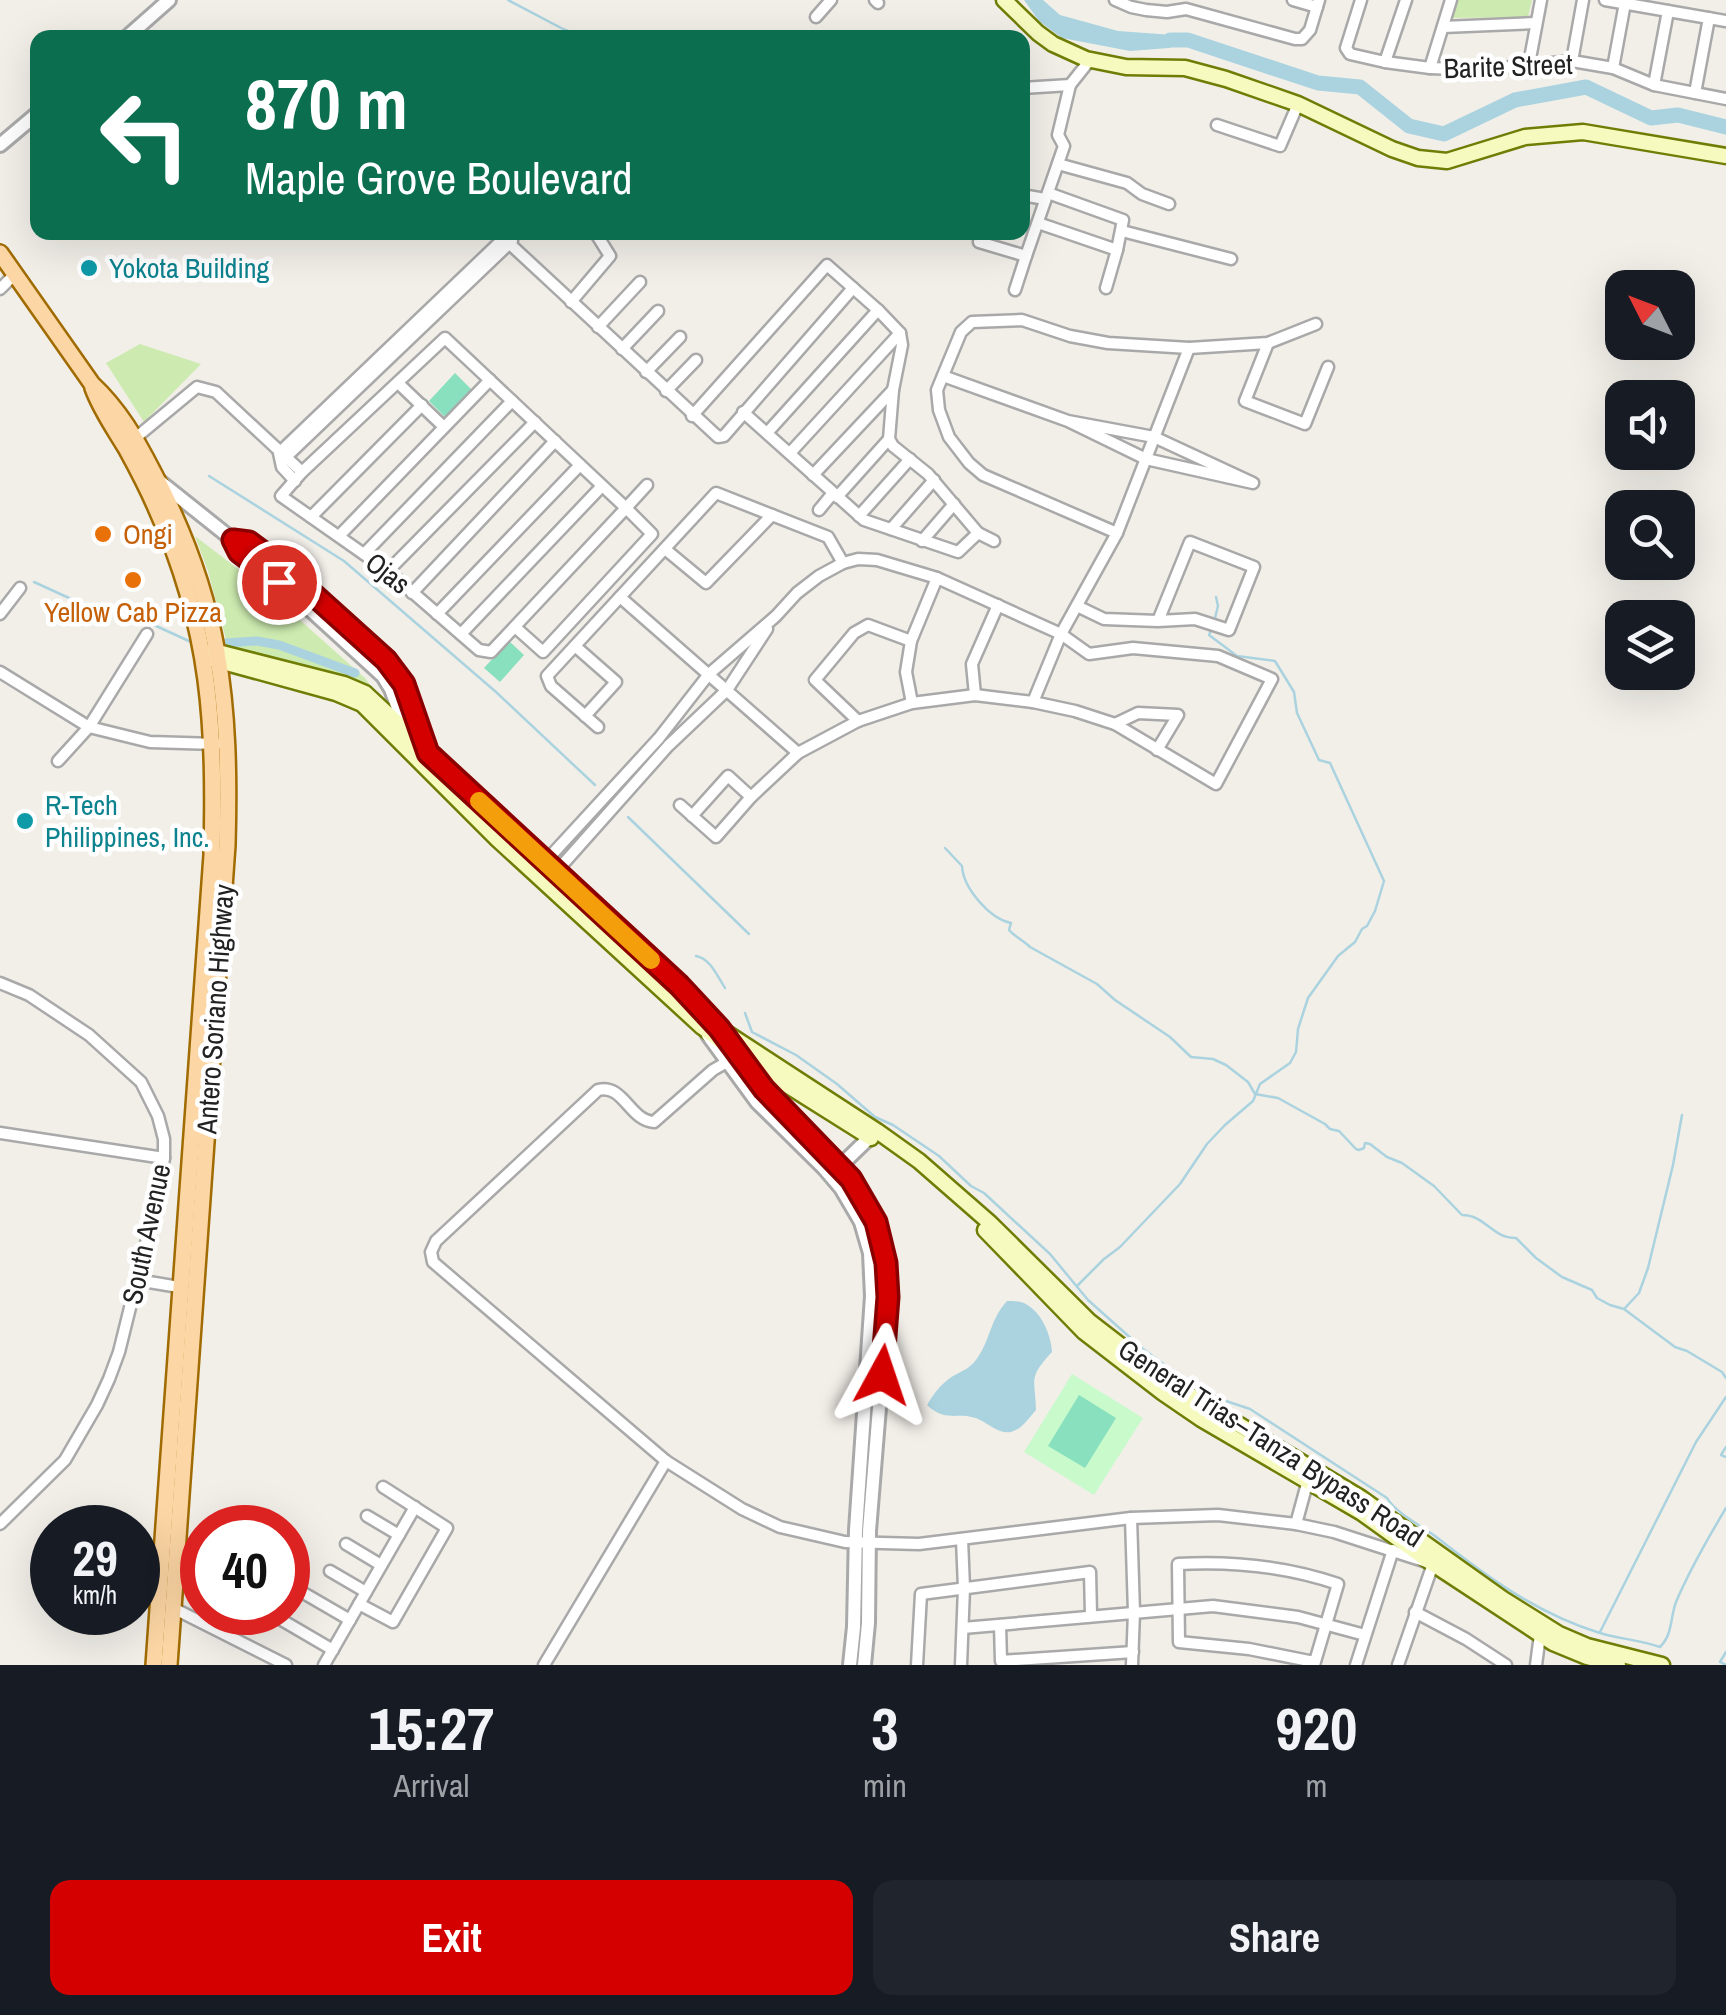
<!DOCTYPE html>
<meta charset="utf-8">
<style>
:root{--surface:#171b24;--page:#20242c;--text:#f1f3f6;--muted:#9ea1a6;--accent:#d40000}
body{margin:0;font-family:"Archivo Narrow",sans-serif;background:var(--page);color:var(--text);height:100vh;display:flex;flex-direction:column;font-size:38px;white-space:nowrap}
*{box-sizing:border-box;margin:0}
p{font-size:32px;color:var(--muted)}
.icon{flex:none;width:55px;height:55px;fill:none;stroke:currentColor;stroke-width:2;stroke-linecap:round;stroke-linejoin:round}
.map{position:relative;height:1665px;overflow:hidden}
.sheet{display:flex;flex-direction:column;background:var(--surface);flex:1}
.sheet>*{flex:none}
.top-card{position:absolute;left:30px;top:30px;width:1000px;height:210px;border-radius:20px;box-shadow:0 10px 40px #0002;background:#0b6e4f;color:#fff;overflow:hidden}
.needle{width:65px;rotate:312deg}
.controls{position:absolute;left:1605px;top:270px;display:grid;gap:20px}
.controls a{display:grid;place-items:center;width:90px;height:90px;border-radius:20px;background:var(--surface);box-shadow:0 10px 40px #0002;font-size:50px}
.speed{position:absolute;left:30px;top:1505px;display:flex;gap:20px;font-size:50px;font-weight:700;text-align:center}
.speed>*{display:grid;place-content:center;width:130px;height:130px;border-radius:50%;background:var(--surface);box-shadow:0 10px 40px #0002;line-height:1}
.speed small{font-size:25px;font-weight:400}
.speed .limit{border:15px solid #d22;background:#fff;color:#111}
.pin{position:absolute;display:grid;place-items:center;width:85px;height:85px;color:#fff;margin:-42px;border:5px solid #fff;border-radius:50%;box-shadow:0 2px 10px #0007}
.me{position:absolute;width:110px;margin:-55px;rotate:5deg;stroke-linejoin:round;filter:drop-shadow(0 0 8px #0008)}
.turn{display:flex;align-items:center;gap:35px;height:210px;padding:0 50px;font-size:45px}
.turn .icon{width:130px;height:130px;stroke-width:2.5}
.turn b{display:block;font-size:70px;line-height:85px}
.eta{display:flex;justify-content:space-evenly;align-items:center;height:170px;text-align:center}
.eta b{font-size:60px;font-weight:800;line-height:70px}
.cta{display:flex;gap:20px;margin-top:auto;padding:20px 50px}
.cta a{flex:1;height:115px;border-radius:20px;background:var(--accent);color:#fff;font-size:40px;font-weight:800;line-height:115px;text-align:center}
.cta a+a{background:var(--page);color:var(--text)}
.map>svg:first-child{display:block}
</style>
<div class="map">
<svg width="1726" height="1665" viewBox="0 0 1726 1665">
<rect width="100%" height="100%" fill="#f2efe9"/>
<g fill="#cdebb0">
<path d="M 1457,0 L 1532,0 L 1528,17 L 1451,18 Z"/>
<path d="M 140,344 L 201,364 L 144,422 L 106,363 Z"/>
<path d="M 195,536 L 274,597 L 365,678 L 376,693 L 355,680 L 228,647 L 208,571 Z"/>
</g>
<path fill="#c8facc" d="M 1072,1374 L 1143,1418 L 1094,1495 L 1024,1452 Z"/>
<g fill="#88e0be">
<path d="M 455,373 L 472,390 L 446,418 L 429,401 Z"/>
<path d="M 509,641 L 524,655 L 500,682 L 484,668 Z"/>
<path d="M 1079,1395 L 1116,1418 L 1085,1468 L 1048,1446 Z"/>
</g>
<g fill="#aad3df">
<path d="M 1024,0 L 1043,0 L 1060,15 L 1118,31 L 1173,35 L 1188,40 L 1169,48 L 1130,51 L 1062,38 L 1039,21 Z"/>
<path d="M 1007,1301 C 1012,1301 1018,1301 1024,1303 C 1041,1311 1051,1334 1052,1352 C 1028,1378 1035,1378 1036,1410 C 1029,1418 1022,1429 1011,1432 C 999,1434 990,1425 980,1420 C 959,1410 947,1424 927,1405 C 934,1393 941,1384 953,1376 C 964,1370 971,1368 978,1357 C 991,1337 990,1320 1007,1301 Z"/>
</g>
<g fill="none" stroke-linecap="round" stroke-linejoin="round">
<g stroke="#aad3df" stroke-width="2.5">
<path d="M 508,0 L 563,29 L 586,38"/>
<path d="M 209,476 L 344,561 L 496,692 L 595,785"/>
<path d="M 34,582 L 80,603 L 154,625 L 191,642"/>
<path d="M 1214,622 L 1218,606 L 1216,597"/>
<path d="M 628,817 L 749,934"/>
<path d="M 945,848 L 962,866 C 963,888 990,919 1011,923 L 1009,930 C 1015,937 1023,940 1030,947 L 1097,984 L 1115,1000 L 1170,1037 L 1191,1057 L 1213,1059 L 1226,1065 L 1248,1082 L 1255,1094 L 1278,1098 L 1325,1124 L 1330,1129 L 1339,1131 L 1356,1149 L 1359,1150 L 1364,1148 L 1365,1143 L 1370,1144 L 1387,1157 L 1402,1163 L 1434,1186 L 1462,1215 C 1486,1215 1491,1238 1516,1238 L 1536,1258 L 1562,1277 L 1592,1290 L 1597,1298 L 1610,1305 L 1624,1309 L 1675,1347 L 1687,1351 L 1722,1372 L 1726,1378"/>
<path d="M 696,956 C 711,959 717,976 725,988"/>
<path d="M 745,1013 L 752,1032 L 796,1055 L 837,1084 L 875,1117 L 893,1125 L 939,1156 L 971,1186 L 984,1193 L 1050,1254 L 1088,1300 L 1143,1349 L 1191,1384 L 1226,1401 L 1250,1409 L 1387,1498 C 1395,1512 1421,1526 1435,1536 C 1486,1576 1537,1614 1600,1633 C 1620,1639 1640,1640 1660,1647 C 1673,1634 1670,1618 1676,1602 C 1690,1569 1708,1538 1726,1508"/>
<path d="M 1077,1286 L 1104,1259 L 1120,1247 L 1180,1184 L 1207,1144 L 1225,1125 L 1253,1101 L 1260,1084 L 1290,1063 L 1296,1052 L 1298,1029 L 1308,998 L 1338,956 L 1355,942 L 1362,929 L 1367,926 L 1375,911 L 1384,881 L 1330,763 L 1319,760 L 1297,713 L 1294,692 L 1275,661 L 1237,656 L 1209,635 L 1211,630"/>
<path d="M 1625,1308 L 1639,1293 L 1648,1268 L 1673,1165 L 1682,1115"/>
<path d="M 1726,1447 L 1721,1455 L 1726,1457"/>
<path d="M 1600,1632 L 1696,1442 L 1726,1397"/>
<path d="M 1726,1652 L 1720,1662 L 1726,1665"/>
</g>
<path stroke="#aad3df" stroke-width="9" d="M 225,643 L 257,641 L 279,645 L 355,673"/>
<path stroke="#aad3df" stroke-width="15" d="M 1170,40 L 1188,40 L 1318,83 L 1360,87 L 1409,126 L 1444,134 L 1515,100 L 1586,87 L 1651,118 L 1678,115 L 1726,127"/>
<defs>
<g id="minor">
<path d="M 875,0 L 878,3"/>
<path d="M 1115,0 L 1131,7 L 1146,10 L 1167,12 L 1186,9 L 1295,39 L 1302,39 L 1310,30 L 1319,0"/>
<path d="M 1293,0 L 1317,7"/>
<path d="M 1361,0 L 1346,48 L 1350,54 L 1385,62 L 1430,68 L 1480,70 L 1572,61 L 1613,68 L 1654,85 L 1726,99"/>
<path d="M 1605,0 L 1726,21"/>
<path d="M 816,17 L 831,0"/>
<path d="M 1443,27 L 1536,23"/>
<path d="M 1572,61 L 1583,0"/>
<path d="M 1385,62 L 1406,0"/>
<path d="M 1529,64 L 1541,0"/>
<path d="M 1430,68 L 1451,0"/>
<path d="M 1613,68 L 1625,3"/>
<path d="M 1654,85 L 1668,11"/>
<path d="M 1022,88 L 1070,85 L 1090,60"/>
<path d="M 1695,93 L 1709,18"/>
<path d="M 1217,125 L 1280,146 L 1298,104"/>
<path d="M 1058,164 L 1127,183 L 1142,194 L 1169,204"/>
<path d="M 1022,195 L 1045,199"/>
<path d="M 1038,223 L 1117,250 L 1123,220 L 1048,193"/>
<path d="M 1122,231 L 1231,259"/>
<path d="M 497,232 L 718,437 L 724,436 L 853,288"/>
<path d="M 979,242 L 1026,256 L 1064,146 L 1058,135 L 1070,85"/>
<path d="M 1106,288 L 1117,250"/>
<path d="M 0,289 L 15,274"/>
<path d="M 1015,290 L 1026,256"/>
<path d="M 571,302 L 610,256 L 595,232"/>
<path d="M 598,327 L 640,282"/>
<path d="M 1268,343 L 1245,401 L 1305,424 L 1328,367"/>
<path d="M 622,349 L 658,311"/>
<path d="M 646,372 L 680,337"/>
<path d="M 943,376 L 1068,421 L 1146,459 L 1253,483 L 1154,437 L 1068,421"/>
<path d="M 398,383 L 444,427"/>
<path d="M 666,391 L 696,360"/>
<path d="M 692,416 L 827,265 L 878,310 L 900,333 L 902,345 L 893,390 L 889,439 L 893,446 L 928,474 L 978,533 L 958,552 L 864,520 L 743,412"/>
<path d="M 767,433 L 878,310"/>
<path d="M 133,440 L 197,387 L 216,392 L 302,472"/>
<path d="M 790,453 L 900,333"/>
<path d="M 285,458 L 512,241"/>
<path d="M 813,475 L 893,390"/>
<path d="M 295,481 L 282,467 L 279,453 L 503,239 L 514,235"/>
<path d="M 837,497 L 889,439"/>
<path d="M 819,510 L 833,493"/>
<path d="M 859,516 L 910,459"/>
<path d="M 311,517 L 422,405"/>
<path d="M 891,529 L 934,480"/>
<path d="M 978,533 L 994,541"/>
<path d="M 1117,533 L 983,475 L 969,463 L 949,437 L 939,410 L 937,390 L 961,332 L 972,322 L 1022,320 L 1070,336 L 1108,343 L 1189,348 L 1268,343 L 1316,324"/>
<path d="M 339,536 L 490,380"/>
<path d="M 922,541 L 954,504"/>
<path d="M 665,549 L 706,583 L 772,515"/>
<path d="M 364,554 L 512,401"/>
<path d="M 388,571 L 535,422"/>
<path d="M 412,593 L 555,441"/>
<path d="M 620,597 L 798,753"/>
<path d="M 1077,606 L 1104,619 L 1158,621 L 1195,619 L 1229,630 L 1254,567 L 1190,542 L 1158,621"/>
<path d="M 0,614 L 20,588"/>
<path d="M 437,614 L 580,465"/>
<path d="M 515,627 L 543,652 L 652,534 L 626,508 L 445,338 L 302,472 L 281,496 L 388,571 L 479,650 L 491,652 L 626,508 L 647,485"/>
<path d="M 461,634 L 602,486"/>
<path d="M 575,646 L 616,682 L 585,716"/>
<path d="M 0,672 L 89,727 L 150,742 L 216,744"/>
<path d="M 975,695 L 972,664 L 998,605"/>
<path d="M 1033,702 L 1061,634 L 1117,533 L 1189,348"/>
<path d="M 912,703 L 906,672 L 911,641 L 937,578"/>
<path d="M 858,721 L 815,680 L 854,633 L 868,625 L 911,641"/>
<path d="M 1115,724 L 1138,713 L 1178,715 L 1157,750"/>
<path d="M 598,727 L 551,686 L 547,676 L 716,493 L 828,537 L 843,563"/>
<path d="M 58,761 L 89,727 L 147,634"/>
<path d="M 692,816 L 728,776 L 751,797"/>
<path d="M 545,862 L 659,738 L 709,674 L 776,616 L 797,593 L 819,576 L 843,563 L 858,559 L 877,560 L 937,578 L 1061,634 L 1089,654 L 1133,648 L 1218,656 L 1272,679 L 1216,784 L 1115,724 L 1075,711 L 1033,702 L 975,695 L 912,703 L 858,721 L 798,753 L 751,797 L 716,837 L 680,805"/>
<path d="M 556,872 L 668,746 L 727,690 L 767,629"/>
<path d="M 0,983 L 29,995 L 89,1035 L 141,1082 L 158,1116 L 164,1139 L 164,1158 L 158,1195 L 119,1352 L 109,1379 L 97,1405 L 65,1460 L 0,1524"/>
<path d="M 734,1058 L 713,1070 L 654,1122 C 630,1121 623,1083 598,1090 L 436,1241 L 431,1252 L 433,1262 L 666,1461 L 742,1509 L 780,1527 L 845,1542 L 919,1544 L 1131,1518 L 1218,1515 L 1296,1524 L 1334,1532 L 1433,1564 L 1398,1665"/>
<path d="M 0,1133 L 164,1158"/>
<path d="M 137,1280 L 179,1287"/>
<path d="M 367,1516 L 399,1535"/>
<path d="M 1131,1518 L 1134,1612 L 1132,1665"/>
<path d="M 1296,1524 L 1308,1480"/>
<path d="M 346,1544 L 381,1565"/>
<path d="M 330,1571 L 366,1592"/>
<path d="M 288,1584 L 350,1620"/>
<path d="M 359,1604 L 393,1622 L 447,1528 L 383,1487"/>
<path d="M 173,1608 L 286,1665"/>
<path d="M 268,1612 L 333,1650"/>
<path d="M 1415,1612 L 1466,1639 L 1506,1665"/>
<path d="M 1000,1625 L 1001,1661 L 1133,1652"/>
<path d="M 963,1628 L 1213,1606 L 1298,1617 L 1365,1635"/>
<path d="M 324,1665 L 415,1507"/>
<path d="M 544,1665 L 666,1461"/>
<path d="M 917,1665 L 921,1594 L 1090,1572 L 1091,1615"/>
<path d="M 961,1665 L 964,1588 L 962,1539"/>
<path d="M 1314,1665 L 1338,1584 C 1288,1567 1232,1561 1178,1564 L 1179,1642 L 1249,1649 L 1314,1662"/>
<path d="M 1356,1665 L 1393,1550"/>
<path d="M 1536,1665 L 1540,1635"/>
</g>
<g id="tertiary">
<path d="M 126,38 L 169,0"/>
<path d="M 0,145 L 38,113"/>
<path d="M 159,481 L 233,540 L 239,552 L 302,602 L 383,676 L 391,689 L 407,733"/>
<path d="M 233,540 L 249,542 L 291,574 L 392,666 L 404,684 L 427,751"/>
<path d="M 708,1035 L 757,1102 L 824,1168 L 841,1188 L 861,1222 L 870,1253 L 872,1296 L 856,1530 L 854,1627 L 850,1665"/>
<path d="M 742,1059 L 764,1089 L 851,1179 L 873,1214 L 884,1247 L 888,1297 L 869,1531 L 868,1623 L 864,1665"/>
<path d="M 836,1170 L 870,1137"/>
</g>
<g id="secondary">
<path d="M 1004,0 L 1038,33 L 1053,44 L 1086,59 L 1126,67 L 1185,68 L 1226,79 L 1298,104 L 1392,149 L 1418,158 L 1447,161 L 1525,137 L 1583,132 L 1726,156"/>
<path d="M 206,654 L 218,652 L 344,684 L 365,693 L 679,985 L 719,1028 L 877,1131 L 919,1161 L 990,1223 L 1089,1321 L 1168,1382 L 1361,1498 L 1503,1599 L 1559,1634 L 1587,1646 L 1662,1665"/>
<path d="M 212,659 L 336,693 L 362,704 L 497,839 L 702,1027 L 739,1055 L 871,1138"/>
<path d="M 985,1230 L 1084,1332 L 1163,1393 L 1201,1419 L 1362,1513 L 1433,1564 L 1553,1643 L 1587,1657 L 1618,1665"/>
</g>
<g id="primary">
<path d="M 0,253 L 92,384 C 119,409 136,439 153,472 C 221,600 231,702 227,845 L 169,1665"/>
<path d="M 93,388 C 101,410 114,428 126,448 C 137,468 148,489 157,510 C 211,629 215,727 212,855 L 154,1665"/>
</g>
</defs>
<use href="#minor" stroke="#a9a9a9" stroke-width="15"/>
<use href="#tertiary" stroke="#a9a9a9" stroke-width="18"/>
<use href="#secondary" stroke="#707d05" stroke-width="19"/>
<use href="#primary" stroke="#a06b00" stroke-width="20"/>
<use href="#minor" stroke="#fff" stroke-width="10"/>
<use href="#tertiary" stroke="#fff" stroke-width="12"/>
<use href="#secondary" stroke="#f7fabf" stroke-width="14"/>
<use href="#primary" stroke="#fcd6a4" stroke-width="15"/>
</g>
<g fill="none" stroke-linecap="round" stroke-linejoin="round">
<defs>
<path id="route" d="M 279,582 L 239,552 L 233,540 L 249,542 L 284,568 L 386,660 L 404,684 L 428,753 L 679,985 L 719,1028 L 764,1089 L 851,1179 L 876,1222 L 886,1263 L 888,1297 L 882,1375"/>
</defs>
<use href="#route" stroke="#8a0000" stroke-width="25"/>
<use href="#route" stroke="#d40000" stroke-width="18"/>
<path stroke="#f59e0b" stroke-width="18" d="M 479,801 L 651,960"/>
</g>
<g fill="#0f9aa8" stroke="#fff" stroke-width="4">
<circle cx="89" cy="268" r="10"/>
<circle cx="25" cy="821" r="10"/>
</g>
<g fill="#e8710a" stroke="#fff" stroke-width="4">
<circle cx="103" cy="534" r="10"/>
<circle cx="133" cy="580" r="10"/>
</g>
<g text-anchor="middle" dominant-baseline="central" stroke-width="9" stroke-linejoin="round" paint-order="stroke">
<g font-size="28" fill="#222" stroke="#fff">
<text transform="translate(1508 66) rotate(-2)">Barite Street</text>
<text transform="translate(388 573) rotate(38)">Ojas</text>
<text transform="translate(215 1009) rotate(-86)">Antero Soriano Highway</text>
<text transform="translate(146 1234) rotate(-78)">South Avenue</text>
<text transform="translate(1271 1443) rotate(33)">General Trias–Tanza Bypass Road</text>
</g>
<g font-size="28" fill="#0d838f" stroke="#fff" text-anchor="start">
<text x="109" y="268">Yokota Building</text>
<text x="45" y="805">R-Tech<tspan x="45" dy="32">Philippines, Inc.</tspan></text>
</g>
<g font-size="28" fill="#c56008" stroke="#fff" text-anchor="start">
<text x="123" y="534">Ongi</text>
<text x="133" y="612" text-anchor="middle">Yellow Cab Pizza</text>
</g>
</g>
</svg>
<div class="controls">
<a><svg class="needle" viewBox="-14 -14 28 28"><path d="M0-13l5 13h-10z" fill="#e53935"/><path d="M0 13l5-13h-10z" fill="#9ea1a6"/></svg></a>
<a><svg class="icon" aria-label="sound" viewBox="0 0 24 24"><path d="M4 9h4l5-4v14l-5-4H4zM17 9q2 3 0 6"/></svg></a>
<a><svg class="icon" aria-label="search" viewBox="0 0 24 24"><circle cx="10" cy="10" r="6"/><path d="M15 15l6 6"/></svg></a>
<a><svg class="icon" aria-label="layers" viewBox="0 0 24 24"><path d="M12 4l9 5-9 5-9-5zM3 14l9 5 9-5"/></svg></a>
</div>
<div class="speed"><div>29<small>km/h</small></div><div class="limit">40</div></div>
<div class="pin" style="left:279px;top:582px;background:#d93025"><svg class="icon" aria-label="arrive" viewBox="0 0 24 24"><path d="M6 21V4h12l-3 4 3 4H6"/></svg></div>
<svg class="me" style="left:882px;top:1375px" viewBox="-20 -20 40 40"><path d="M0-17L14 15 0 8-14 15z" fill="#d40000" stroke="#fff" stroke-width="4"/></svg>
<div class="top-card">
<div class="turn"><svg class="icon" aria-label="left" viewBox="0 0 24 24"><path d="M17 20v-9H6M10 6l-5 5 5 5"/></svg><div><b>870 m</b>Maple Grove Boulevard</div></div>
</div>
</div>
<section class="sheet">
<div class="eta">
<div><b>15:27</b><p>Arrival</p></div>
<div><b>3</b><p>min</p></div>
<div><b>920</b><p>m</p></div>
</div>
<div class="cta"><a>Exit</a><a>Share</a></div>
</section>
